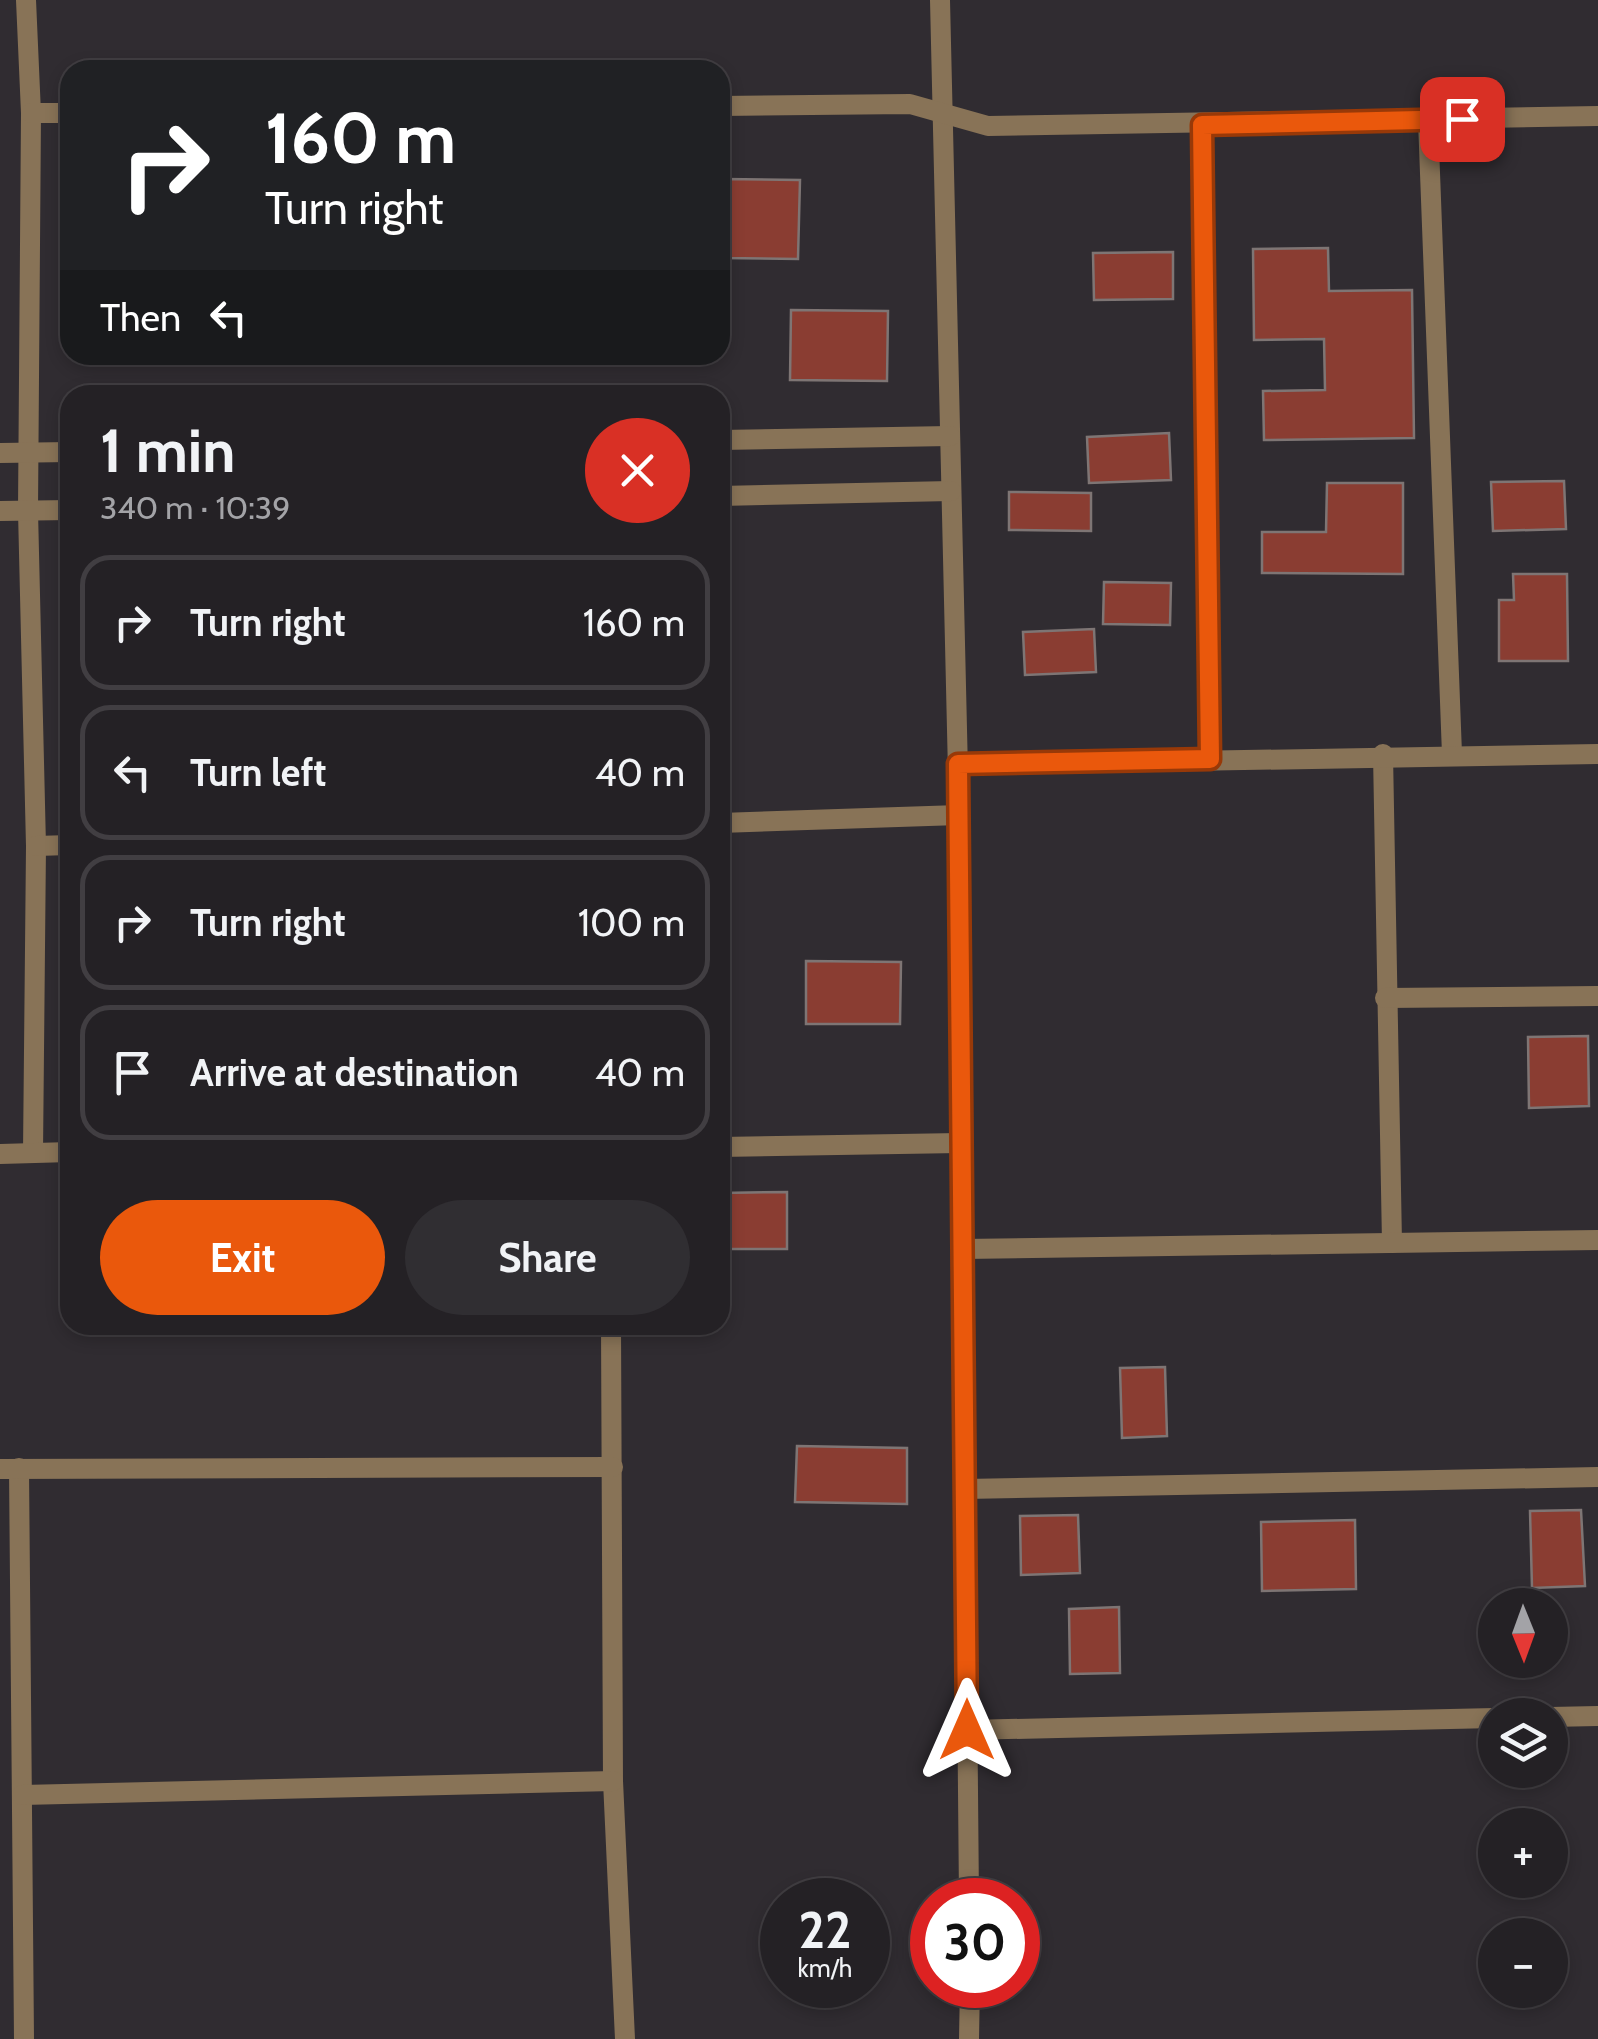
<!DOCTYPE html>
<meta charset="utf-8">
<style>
:root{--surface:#242125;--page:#302e32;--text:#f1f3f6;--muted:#a3a3a7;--line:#413e42;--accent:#ea580c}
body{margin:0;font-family:Cabin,sans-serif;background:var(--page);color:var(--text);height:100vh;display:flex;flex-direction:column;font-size:38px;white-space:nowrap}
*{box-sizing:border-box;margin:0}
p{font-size:32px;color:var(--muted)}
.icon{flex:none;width:55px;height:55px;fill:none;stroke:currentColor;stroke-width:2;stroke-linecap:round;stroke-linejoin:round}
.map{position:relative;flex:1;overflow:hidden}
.details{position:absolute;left:60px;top:385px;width:670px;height:950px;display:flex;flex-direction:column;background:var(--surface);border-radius:30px;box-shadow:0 5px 15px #0003,0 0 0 2px var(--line)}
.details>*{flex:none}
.banner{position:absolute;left:60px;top:60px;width:670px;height:305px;border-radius:30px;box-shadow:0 5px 15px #0003,0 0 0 2px var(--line);background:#202124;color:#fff;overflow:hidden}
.needle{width:65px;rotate:179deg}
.buttons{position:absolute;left:1478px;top:1588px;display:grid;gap:20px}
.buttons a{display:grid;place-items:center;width:90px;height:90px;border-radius:50%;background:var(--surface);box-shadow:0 5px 15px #0003,0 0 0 2px var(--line);font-size:50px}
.speed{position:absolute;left:760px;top:1878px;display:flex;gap:20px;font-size:50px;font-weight:700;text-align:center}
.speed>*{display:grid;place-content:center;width:130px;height:130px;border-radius:50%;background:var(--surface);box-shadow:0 5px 15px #0003,0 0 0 2px var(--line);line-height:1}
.speed small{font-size:25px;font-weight:400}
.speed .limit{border:15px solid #d22;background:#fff;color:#111}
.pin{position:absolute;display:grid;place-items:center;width:85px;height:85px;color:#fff;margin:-42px;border-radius:20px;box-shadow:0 5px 15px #0006}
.me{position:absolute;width:110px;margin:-55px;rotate:0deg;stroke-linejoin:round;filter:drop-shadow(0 0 8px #0008)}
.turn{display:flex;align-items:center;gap:35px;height:210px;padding:0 40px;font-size:45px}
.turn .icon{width:130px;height:130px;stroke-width:2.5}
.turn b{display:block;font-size:70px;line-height:85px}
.then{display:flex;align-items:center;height:95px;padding:0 40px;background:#0003;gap:20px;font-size:38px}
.round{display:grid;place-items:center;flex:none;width:105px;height:105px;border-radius:52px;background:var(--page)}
.head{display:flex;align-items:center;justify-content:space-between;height:170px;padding:0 40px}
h1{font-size:60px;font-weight:700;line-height:75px}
.primary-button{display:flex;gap:20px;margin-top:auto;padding:20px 40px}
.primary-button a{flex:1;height:115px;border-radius:60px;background:var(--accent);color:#fff;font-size:40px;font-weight:700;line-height:115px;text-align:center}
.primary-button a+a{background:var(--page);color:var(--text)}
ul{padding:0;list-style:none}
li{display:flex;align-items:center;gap:30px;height:135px;margin:0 20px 15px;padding:0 20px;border:5px solid var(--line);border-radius:30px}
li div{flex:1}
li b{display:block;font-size:38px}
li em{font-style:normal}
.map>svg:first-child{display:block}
</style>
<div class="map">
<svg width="1598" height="2039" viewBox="0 0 1598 2039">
<rect width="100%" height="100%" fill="#302c31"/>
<g fill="#8a3d32" stroke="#7e7574" stroke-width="2.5">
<path d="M 724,179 L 800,180 L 798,259 L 722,258 Z"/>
<path d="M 1328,248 L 1329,291 L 1412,290 L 1414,438 L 1264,440 L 1263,391 L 1325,390 L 1324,339 L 1254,340 L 1253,249 Z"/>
<path d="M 1173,252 L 1173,299 L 1094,300 L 1093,253 Z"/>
<path d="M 791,310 L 888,311 L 887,381 L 790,380 Z"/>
<path d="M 1169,433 L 1171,480 L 1089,483 L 1087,437 Z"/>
<path d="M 1564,481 L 1566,529 L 1493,531 L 1491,482 Z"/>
<path d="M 1327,483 L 1403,483 L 1403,574 L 1262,573 L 1262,532 L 1326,532 Z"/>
<path d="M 1009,492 L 1091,493 L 1091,531 L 1009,530 Z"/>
<path d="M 1513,574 L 1567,574 L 1568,661 L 1499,661 L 1499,600 L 1514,600 Z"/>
<path d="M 1104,582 L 1171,583 L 1170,625 L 1103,624 Z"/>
<path d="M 1094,629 L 1096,672 L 1025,675 L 1023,632 Z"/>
<path d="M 806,961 L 901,962 L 900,1024 L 806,1024 Z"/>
<path d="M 1588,1036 L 1589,1106 L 1529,1108 L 1528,1037 Z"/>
<path d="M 787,1192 L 787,1249 L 720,1249 L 720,1193 Z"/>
<path d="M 1165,1367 L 1167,1436 L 1122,1438 L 1120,1368 Z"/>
<path d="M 797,1446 L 907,1448 L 907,1504 L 795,1502 Z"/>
<path d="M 1581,1510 L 1585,1586 L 1532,1588 L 1530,1511 Z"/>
<path d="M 1078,1515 L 1080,1573 L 1021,1575 L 1020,1516 Z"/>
<path d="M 1355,1520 L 1356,1589 L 1262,1591 L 1261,1522 Z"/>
<path d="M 1119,1607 L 1120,1673 L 1070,1674 L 1069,1609 Z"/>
</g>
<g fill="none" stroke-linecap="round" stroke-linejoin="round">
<g stroke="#887357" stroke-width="20">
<path d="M 26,0 L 31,113 L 28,511 L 36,846 L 33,1153"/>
<path d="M 940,0 L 959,815 L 969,1900"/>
<path d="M 720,106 L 910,104 L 988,126 L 1598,116"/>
<path d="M 31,113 L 70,113"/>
<path d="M 1428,120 L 1452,754"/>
<path d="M 1202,125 L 1210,759"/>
<path d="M 720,440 L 950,436"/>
<path d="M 0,453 L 70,452"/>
<path d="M 720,496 L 951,491"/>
<path d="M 0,511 L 70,510"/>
<path d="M 1383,754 L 1392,1243"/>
<path d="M 958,765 L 1598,754"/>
<path d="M 720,823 L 959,815"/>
<path d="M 36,846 L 70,845"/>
<path d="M 1385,998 L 1598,996"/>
<path d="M 720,1147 L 960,1143"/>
<path d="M 0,1154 L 70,1152"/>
<path d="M 963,1249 L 1598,1240"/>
<path d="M 611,1325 L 613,1781 L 625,2039"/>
<path d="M 19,1468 L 24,2039"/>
<path d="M 0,1469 L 613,1467"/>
<path d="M 965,1489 L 1598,1477"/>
<path d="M 1550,1717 L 1598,1716"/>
<path d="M 967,1730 L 1495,1718"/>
<path d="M 22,1795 L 613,1781"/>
<path d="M 969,2039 L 970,1985"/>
</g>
</g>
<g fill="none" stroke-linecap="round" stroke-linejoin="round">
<defs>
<path id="route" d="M 967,1730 L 958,764 L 1210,759 L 1202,125 L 1462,119"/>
</defs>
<use href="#route" stroke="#983908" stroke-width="25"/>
<use href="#route" stroke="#ea580c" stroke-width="18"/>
</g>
</svg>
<div class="buttons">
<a><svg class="needle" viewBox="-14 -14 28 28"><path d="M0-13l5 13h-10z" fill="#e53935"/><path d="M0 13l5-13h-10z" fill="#a3a3a7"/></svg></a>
<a><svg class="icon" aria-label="layers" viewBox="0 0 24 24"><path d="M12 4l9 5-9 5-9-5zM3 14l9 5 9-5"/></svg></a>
<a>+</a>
<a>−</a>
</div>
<div class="speed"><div>22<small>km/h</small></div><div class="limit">30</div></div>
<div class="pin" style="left:1462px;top:119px;background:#d93025"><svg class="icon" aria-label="arrive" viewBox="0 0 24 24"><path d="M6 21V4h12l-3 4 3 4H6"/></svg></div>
<svg class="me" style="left:967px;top:1730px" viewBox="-20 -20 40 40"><path d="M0-17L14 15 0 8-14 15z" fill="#ea580c" stroke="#fff" stroke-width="4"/></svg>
<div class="banner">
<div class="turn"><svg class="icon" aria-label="right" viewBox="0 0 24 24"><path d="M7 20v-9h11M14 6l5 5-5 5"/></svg><div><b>160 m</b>Turn right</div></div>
<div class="then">Then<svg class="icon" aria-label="left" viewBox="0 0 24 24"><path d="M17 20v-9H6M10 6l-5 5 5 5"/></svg></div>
</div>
<section class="details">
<div class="head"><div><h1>1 min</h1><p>340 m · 10:39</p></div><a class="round" style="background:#d93025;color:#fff"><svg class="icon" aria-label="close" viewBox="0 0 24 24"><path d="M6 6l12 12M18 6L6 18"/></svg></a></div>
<ul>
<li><svg class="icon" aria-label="right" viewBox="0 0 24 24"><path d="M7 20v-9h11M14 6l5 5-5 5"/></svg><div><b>Turn right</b></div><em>160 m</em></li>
<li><svg class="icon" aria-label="left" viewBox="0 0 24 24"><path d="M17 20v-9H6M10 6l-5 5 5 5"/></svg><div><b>Turn left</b></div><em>40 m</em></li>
<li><svg class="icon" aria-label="right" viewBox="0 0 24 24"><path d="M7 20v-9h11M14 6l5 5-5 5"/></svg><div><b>Turn right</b></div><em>100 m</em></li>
<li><svg class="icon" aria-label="arrive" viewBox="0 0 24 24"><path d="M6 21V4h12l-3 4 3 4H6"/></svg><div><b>Arrive at destination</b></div><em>40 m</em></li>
</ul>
<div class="primary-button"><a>Exit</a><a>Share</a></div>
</section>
</div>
